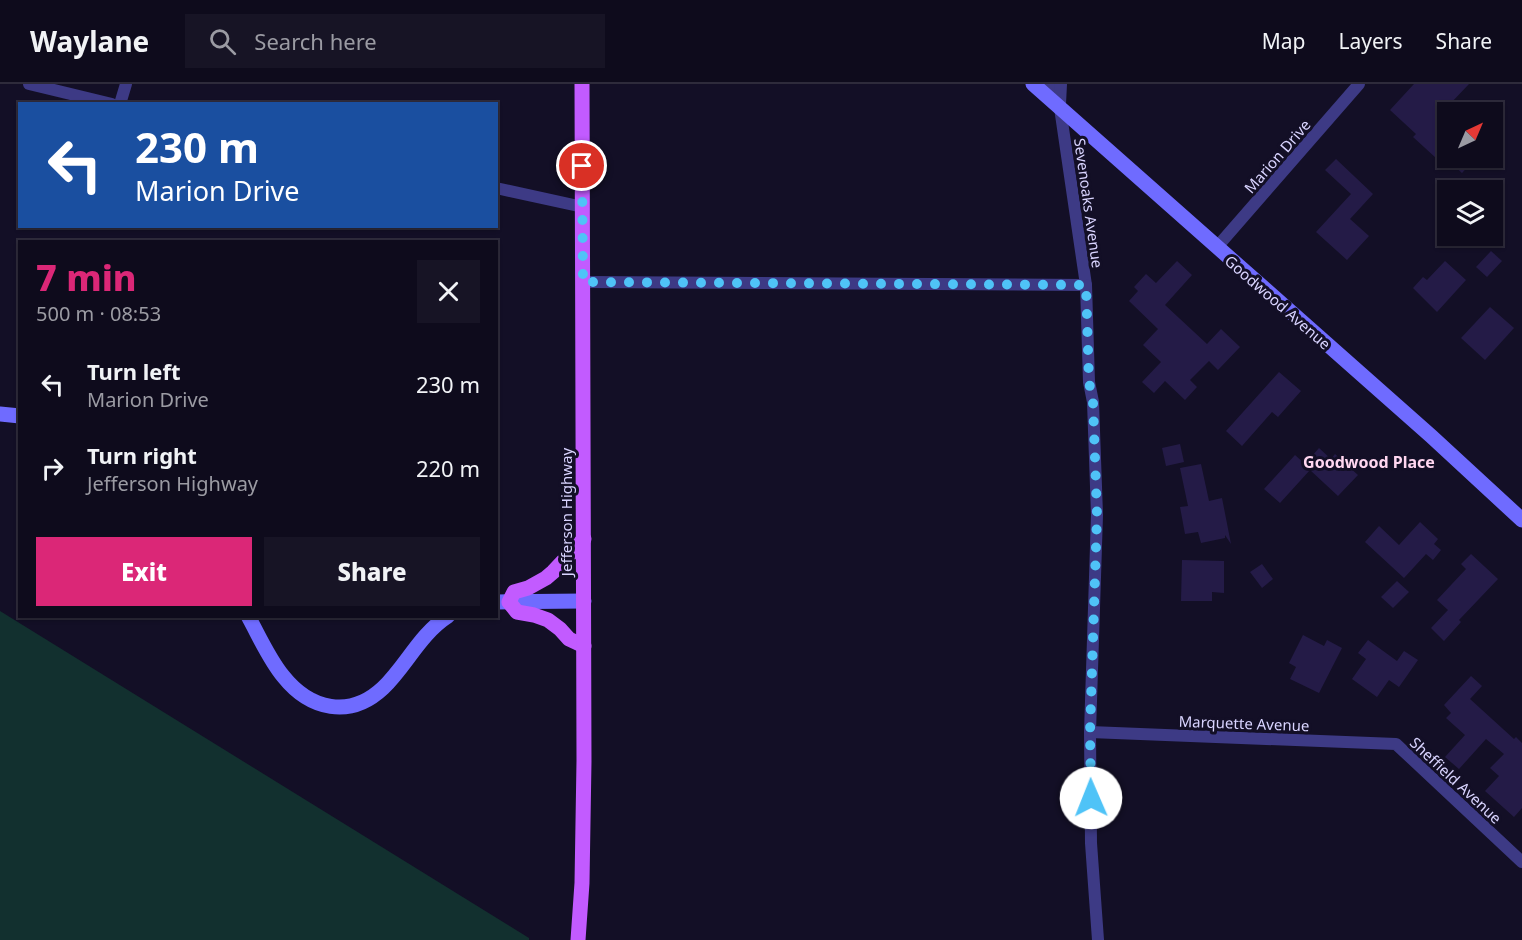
<!DOCTYPE html>
<meta charset="utf-8">
<style>
:root{--surface:#0e0b1c;--page:#171425;--text:#f1f3f6;--muted:#9b9ba3;--line:#2e2b3b;--accent:#db2777}
body{margin:0;font-family:"Noto Sans",sans-serif;background:var(--page);color:var(--text);height:100vh;display:flex;flex-direction:column;font-size:22px;white-space:nowrap}
*{box-sizing:border-box;margin:0}
p{font-size:20px;color:var(--muted)}
.icon{flex:none;width:33px;height:33px;fill:none;stroke:currentColor;stroke-width:2;stroke-linecap:round;stroke-linejoin:round}
.map{position:relative;flex:1;overflow:hidden}
.panel{position:absolute;left:18px;top:156px;width:480px;height:378px;display:flex;flex-direction:column;background:var(--surface);border-radius:0px;box-shadow:0 2px 4px #0004,0 0 0 2px var(--line)}
.panel>*{flex:none}
.top-card{position:absolute;left:18px;top:18px;width:480px;height:126px;border-radius:0px;box-shadow:0 2px 4px #0004,0 0 0 2px var(--line);background:#1a4fa0;color:#fff;overflow:hidden}
.needle{width:39px;rotate:44deg}
.fabs{position:absolute;left:1437px;top:18px;display:grid;gap:12px}
.fabs a{display:grid;place-items:center;width:66px;height:66px;border-radius:0px;background:var(--surface);box-shadow:0 2px 4px #0004,0 0 0 2px var(--line);font-size:30px}
.pin{position:absolute;display:grid;place-items:center;width:51px;height:51px;color:#fff;margin:-26px;border:3px solid #fff;border-radius:50%;box-shadow:0 2px 6px #0007}
.me{position:absolute;width:66px;margin:-33px;rotate:359deg;stroke-linejoin:round;filter:drop-shadow(0 0 4px #0008)}
.turn{display:flex;align-items:center;gap:21px;height:126px;padding:0 18px;font-size:27px}
.turn .icon{width:78px;height:78px;stroke-width:2.5}
.turn b{display:block;font-size:42px;line-height:51px}
.round{display:grid;place-items:center;flex:none;width:63px;height:63px;border-radius:0px;background:var(--page)}
.headline{display:flex;align-items:center;justify-content:space-between;height:102px;padding:0 18px}
h1{font-size:36px;font-weight:800;line-height:45px;color:var(--accent)}
.primary-button{display:flex;gap:12px;margin-top:auto;padding:12px 18px}
.primary-button a{flex:1;height:69px;border-radius:0px;background:var(--accent);color:#fff;font-size:24px;font-weight:800;line-height:69px;text-align:center}
.primary-button a+a{background:var(--page);color:var(--text)}
ul{padding:0;list-style:none}
li{display:flex;align-items:center;gap:18px;height:84px;padding:0 18px}
li div{flex:1}
li b{display:block;font-size:22px}
li em{font-style:normal}
header{display:flex;align-items:center;gap:36px;box-sizing:border-box;height:84px;padding:0 30px;background:var(--surface);border-bottom:2px solid var(--line)}
header strong{font-size:28px}
nav{display:flex;gap:33px;margin-inline-start:auto;font-size:21px}
.search{width:420px;height:54px;background:var(--page);display:flex;align-items:center;gap:15px;box-sizing:border-box;padding:0 21px;border-radius:0px;color:var(--muted);font-size:22px}
.map>svg:first-child{display:block}
</style>
<header>
<strong>Waylane</strong>
<div class="search"><svg class="icon" aria-label="search" viewBox="0 0 24 24"><circle cx="10" cy="10" r="6"/><path d="M15 15l6 6"/></svg>Search here</div>
<nav><a>Map</a><a>Layers</a><a>Share</a></nav>
</header>
<div class="map">
<svg width="1522" height="856" viewBox="0 0 1522 856">
<rect width="100%" height="100%" fill="#130f26"/>
<path fill="#12302f" d="M 0,527 L 529,854 L 529,856 L 0,856 Z"/>
<g fill="#241b47">
<path d="M 1414,0 L 1469,0 L 1449,21 L 1455,26 L 1453,28 L 1448,28 L 1448,34 L 1441,41 L 1448,47 L 1448,74 L 1476,74 L 1462,89 L 1440,69 L 1436,74 L 1413,53 L 1416,50 L 1390,26 Z"/>
<path d="M 1336,75 L 1373,110 L 1350,135 L 1369,152 L 1347,176 L 1316,148 L 1351,110 L 1325,86 Z"/>
<path d="M 1491,167 L 1502,177 L 1487,193 L 1476,183 Z"/>
<path d="M 1177,177 L 1192,191 L 1165,221 L 1207,260 L 1221,245 L 1240,263 L 1218,286 L 1209,277 L 1190,296 L 1197,303 L 1185,316 L 1165,297 L 1154,309 L 1142,298 L 1161,278 L 1143,261 L 1158,245 L 1129,217 L 1138,207 L 1134,203 L 1146,190 L 1156,199 Z"/>
<path d="M 1445,177 L 1466,196 L 1437,228 L 1413,204 L 1423,193 L 1427,196 Z"/>
<path d="M 1490,223 L 1514,244 L 1485,276 L 1461,254 Z"/>
<path d="M 1279,288 L 1301,307 L 1278,333 L 1272,328 L 1242,362 L 1226,347 Z"/>
<path d="M 1180,360 L 1184,378 L 1166,382 L 1162,364 Z"/>
<path d="M 1319,364 L 1331,375 L 1335,370 L 1358,391 L 1338,412 L 1310,386 L 1280,419 L 1264,405 L 1295,371 L 1305,380 Z"/>
<path d="M 1201,380 L 1209,417 L 1222,414 L 1231,460 L 1225,451 L 1225,454 L 1201,459 L 1198,448 L 1185,450 L 1180,423 L 1188,422 L 1180,384 Z"/>
<path d="M 1420,438 L 1438,455 L 1434,460 L 1441,466 L 1433,476 L 1426,470 L 1404,494 L 1365,458 L 1379,442 L 1399,461 Z"/>
<path d="M 1471,470 L 1498,495 L 1459,536 L 1461,538 L 1444,557 L 1431,544 L 1448,526 L 1437,516 L 1466,485 L 1461,480 Z"/>
<path d="M 1182,476 L 1224,477 L 1224,509 L 1212,508 L 1212,517 L 1181,517 Z"/>
<path d="M 1262,480 L 1273,495 L 1262,504 L 1250,488 Z"/>
<path d="M 1397,497 L 1409,508 L 1393,524 L 1381,513 Z"/>
<path d="M 1303,551 L 1324,562 L 1327,556 L 1342,564 L 1319,609 L 1290,595 L 1296,583 L 1289,579 Z"/>
<path d="M 1368,556 L 1397,577 L 1404,567 L 1418,576 L 1399,603 L 1389,596 L 1377,613 L 1352,595 L 1366,575 L 1358,569 Z"/>
<path d="M 1471,592 L 1482,602 L 1470,615 L 1514,655 L 1516,653 L 1522,659 L 1522,724 L 1514,733 L 1485,707 L 1499,692 L 1490,684 L 1504,670 L 1486,655 L 1459,685 L 1445,673 L 1465,651 L 1446,634 L 1451,629 L 1444,621 Z"/>
</g>
<g fill="none" stroke-linecap="round" stroke-linejoin="round">
<g stroke="#3d3a85" stroke-width="12">
<path d="M 29,0 L 112,20"/>
<path d="M 1050,0 L 1060,24 L 1086,201 L 1089,298 L 1093,318 L 1097,431 L 1090,648 L 1091,759 L 1098,856"/>
<path d="M 120,20 L 126,0"/>
<path d="M 1060,20 L 1061,0"/>
<path d="M 496,104 L 583,123"/>
<path d="M 1217,163 L 1359,0"/>
<path d="M 583,198 L 1086,201"/>
<path d="M 1090,648 L 1396,660 L 1522,778"/>
</g>
<g stroke="#6f6bff" stroke-width="15">
<path d="M 1033,0 L 1431,352 L 1522,436"/>
<path d="M 0,330 L 20,332"/>
<path d="M 496,518 L 584,517"/>
<path d="M 248,532 C 259,552 269,575 283,592 C 310,626 350,635 383,604 C 406,582 420,550 448,532"/>
</g>
<g stroke="#c25bff" stroke-width="15">
<path d="M 584,455 L 553,488 L 546,494 L 528,504 L 514,508 L 509,518 L 517,528 L 534,531 L 548,536 L 560,545 L 569,555 L 584,562"/>
<path d="M 578,856 L 582,799 L 584,677 L 582,0"/>
</g>
</g>
<g fill="none" stroke-linecap="round" stroke-linejoin="round">
<path stroke="#4fc3f7" stroke-width="10" stroke-dasharray="0 18" d="M 582,82 L 583,198 L 1086,201 L 1089,298 L 1093,318 L 1097,431 L 1090,648 L 1091,714"/>
</g>
<g text-anchor="middle" dominant-baseline="central" stroke-width="6" stroke-linejoin="round" paint-order="stroke">
<g font-size="15" fill="#d9d4ff" stroke="#130f26">
<text transform="translate(1277 72) rotate(-49)">Marion Drive</text>
<text transform="translate(1089 119) rotate(82)">Sevenoaks Avenue</text>
<text transform="translate(1278 218) rotate(41)">Goodwood Avenue</text>
<text transform="translate(566 428) rotate(-90)">Jefferson Highway</text>
<text transform="translate(1244 639) rotate(2)">Marquette Avenue</text>
<text transform="translate(1456 696) rotate(43)">Sheffield Avenue</text>
</g>
<g font-size="16" font-weight="bold" fill="#ffd6f0" stroke="#130f26">
<text x="1369" y="378">Goodwood Place</text>
</g>
</g>
</svg>
<div class="fabs">
<a><svg class="needle" viewBox="-14 -14 28 28"><path d="M0-13l5 13h-10z" fill="#e53935"/><path d="M0 13l5-13h-10z" fill="#9b9ba3"/></svg></a>
<a><svg class="icon" aria-label="layers" viewBox="0 0 24 24"><path d="M12 4l9 5-9 5-9-5zM3 14l9 5 9-5"/></svg></a>
</div>
<div class="pin" style="left:582px;top:82px;background:#d93025"><svg class="icon" aria-label="arrive" viewBox="0 0 24 24"><path d="M6 21V4h12l-3 4 3 4H6"/></svg></div>
<svg class="me" style="left:1091px;top:714px" viewBox="-20 -20 40 40"><circle r="19" fill="#fff"/><path d="M0-13L10 11 0 6-10 11z" fill="#4fc3f7"/></svg>
<div class="top-card">
<div class="turn"><svg class="icon" aria-label="left" viewBox="0 0 24 24"><path d="M17 20v-9H6M10 6l-5 5 5 5"/></svg><div><b>230 m</b>Marion Drive</div></div>
</div>
<section class="panel">
<div class="headline"><div><h1>7 min</h1><p>500 m · 08:53</p></div><a class="round"><svg class="icon" aria-label="close" viewBox="0 0 24 24"><path d="M6 6l12 12M18 6L6 18"/></svg></a></div>
<ul>
<li><svg class="icon" aria-label="left" viewBox="0 0 24 24"><path d="M17 20v-9H6M10 6l-5 5 5 5"/></svg><div><b>Turn left</b><p>Marion Drive</p></div><em>230 m</em></li>
<li><svg class="icon" aria-label="right" viewBox="0 0 24 24"><path d="M7 20v-9h11M14 6l5 5-5 5"/></svg><div><b>Turn right</b><p>Jefferson Highway</p></div><em>220 m</em></li>
</ul>
<div class="primary-button"><a>Exit</a><a>Share</a></div>
</section>
</div>
